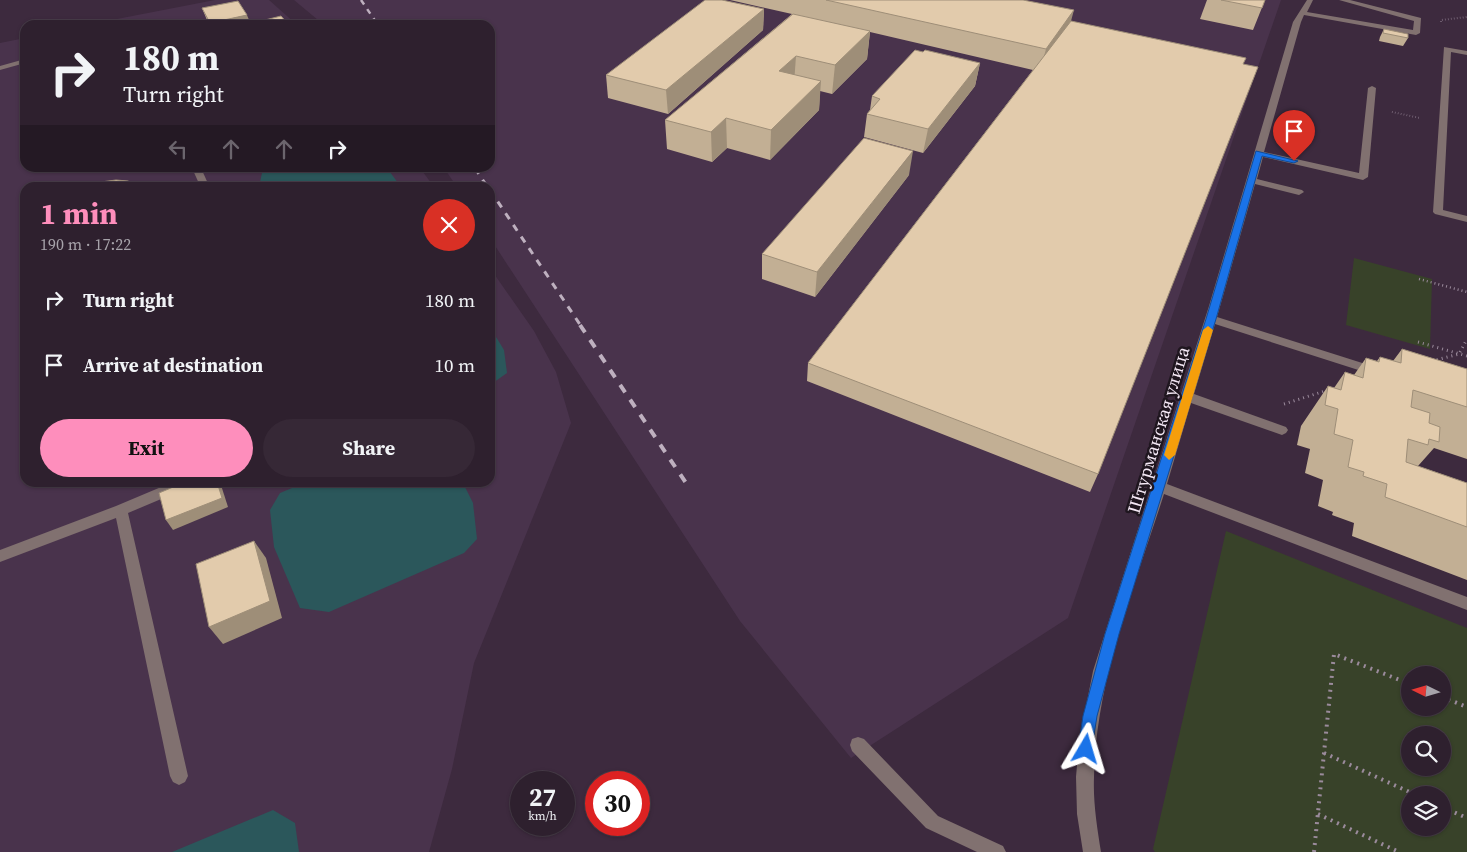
<!DOCTYPE html>
<meta charset="utf-8">
<style>
:root{--surface:#2e202e;--page:#362836;--text:#f1f3f6;--muted:#a7a3aa;--line:#493e4a;--accent:#fe8ebc}
body{margin:0;font-family:"Source Serif 4",serif;background:var(--page);color:var(--text);height:100vh;display:flex;flex-direction:column;font-size:19px;white-space:nowrap}
*{box-sizing:border-box;margin:0}
p{font-size:16px;color:var(--muted)}
.icon{flex:none;width:28px;height:28px;fill:none;stroke:currentColor;stroke-width:2;stroke-linecap:round;stroke-linejoin:round}
.map{position:relative;flex:1;overflow:hidden}
.details{position:absolute;left:20px;top:182px;width:475px;height:305px;display:flex;flex-direction:column;background:var(--surface);border-radius:15px;box-shadow:0 1px 4px #0004,0 0 0 1px var(--line)}
.details>*{flex:none}
.hud{position:absolute;left:20px;top:20px;width:475px;height:152px;border-radius:15px;box-shadow:0 1px 4px #0004,0 0 0 1px var(--line);background:#2e202e;color:var(--text);overflow:hidden}
.needle{width:32px;rotate:275deg}
.fabs{position:absolute;left:1401px;top:666px;display:grid;gap:10px}
.fabs a{display:grid;place-items:center;width:50px;height:50px;border-radius:50%;background:var(--surface);box-shadow:0 1px 4px #0004,0 0 0 1px var(--line);font-size:25px}
.speed{position:absolute;left:510px;top:771px;display:flex;gap:10px;font-size:25px;font-weight:700;text-align:center}
.speed>*{display:grid;place-content:center;width:65px;height:65px;border-radius:50%;background:var(--surface);box-shadow:0 1px 4px #0004,0 0 0 1px var(--line);line-height:1}
.speed small{font-size:12px;font-weight:400}
.speed .limit{border:8px solid #d22;background:#fff;color:#111}
.pin{position:absolute;display:grid;place-items:center;width:42px;height:42px;color:#fff;margin:-51px -21px;border-radius:50% 50% 50% 0;rotate:-45deg;box-shadow:0 0 5px #0007}
.pin .icon{rotate:45deg}
.me{position:absolute;width:55px;margin:-28px;rotate:7deg;stroke-linejoin:round;filter:drop-shadow(0 0 4px #0008)}
.turn{display:flex;align-items:center;gap:18px;height:105px;padding:0 20px;font-size:22px}
.turn .icon{width:65px;height:65px;stroke-width:2.5}
.turn b{display:block;font-size:35px;line-height:42px}
.lanes{display:flex;align-items:center;height:48px;padding:0 20px;background:#0003;justify-content:center;gap:25px;direction:ltr}
.lanes .off{opacity:.35}
.round{display:grid;place-items:center;flex:none;width:52px;height:52px;border-radius:26px;background:var(--page)}
.summary{display:flex;align-items:center;justify-content:space-between;height:85px;padding:0 20px}
h1{font-size:30px;font-weight:700;line-height:38px;color:var(--accent)}
.cta{display:flex;gap:10px;margin-top:auto;padding:10px 20px}
.cta a{flex:1;height:58px;border-radius:30px;background:var(--accent);color:#111;font-size:20px;font-weight:700;line-height:58px;text-align:center}
.cta a+a{background:var(--page);color:var(--text)}
ul{padding:0;list-style:none}
li{display:flex;align-items:center;gap:15px;height:65px;padding:0 20px}
li div{flex:1}
li b{display:block;font-size:19px}
li em{font-style:normal}
.map>svg:first-child{display:block}
</style>
<div class="map">
<svg width="1467" height="852" viewBox="0 0 1467 852">
<rect width="100%" height="100%" fill="#3d2a3e"/>
<g fill="#49334c">
<path d="M 215,0 L 269,0 L 297,25 L 86,25 Z"/>
<path d="M 294,0 L 1281,0 L 1068,618 L 851,758 L 740,621 L 490,238 L 490,188 L 457,187 L 444,168 L 490,168 L 490,25 L 324,25 Z"/>
<path d="M 25,38 L 25,168 L 420,168 L 434,187 L 25,188 L 25,482 L 490,482 L 490,268 L 534,331 L 556,372 L 571,423 L 474,663 L 452,769 L 429,852 L 0,852 L 0,43 Z"/>
</g>
<g fill="#384229" fill-rule="evenodd">
<path d="M 1354,258 L 1432,279 L 1430,349 L 1346,325 Z"/>
<path d="M 1226,531 L 1467,628 L 1467,852 L 1155,852 L 1153,849 ZM 1410,675 L 1442,675 L 1442,708 L 1410,708 ZM 1410,735 L 1442,735 L 1442,768 L 1410,768 ZM 1410,795 L 1442,795 L 1442,828 L 1410,828 Z"/>
</g>
<g fill="#2b575b">
<path d="M 263,168 L 387,168 L 401,187 L 259,187 Z"/>
<path d="M 490,327 L 504,350 L 507,373 L 490,385 Z"/>
<path d="M 304,483 L 463,483 L 473,503 L 477,539 L 464,553 L 329,612 L 300,608 L 274,547 L 270,510 L 280,493 Z"/>
<path d="M 273,810 L 295,823 L 299,852 L 172,852 Z"/>
</g>
<g fill="none" stroke-linecap="round" stroke-linejoin="round">
<g stroke="#9b8b9c" stroke-width="2" stroke-dasharray="0.5 2.5" stroke-linecap="butt">
<path d="M 1441,22 L 1441,20 L 1467,17"/>
<path d="M 1392,112 L 1420,118"/>
</g>
<path stroke="#9b8b9c" stroke-width="2.5" stroke-dasharray="1 3" stroke-linecap="butt" d="M 1419,279 L 1467,292"/>
<g stroke="#9b8b9c" stroke-width="3" stroke-dasharray="1 4" stroke-linecap="butt">
<path d="M 1418,342 L 1467,356"/>
<path d="M 1432,361 L 1459,354 L 1467,339"/>
<path d="M 1284,404 L 1328,390"/>
</g>
<g stroke="#9b8b9c" stroke-width="4" stroke-dasharray="2 5" stroke-linecap="butt">
<path d="M 1442,697 L 1467,707"/>
<path d="M 1324,753 L 1416,795"/>
<path d="M 1442,807 L 1467,818"/>
<path d="M 1318,814 L 1399,852"/>
<path d="M 1314,852 L 1334,654 L 1410,684"/>
</g>
<g fill="#817170" fill-rule="evenodd">
<path d="M 1307,0 L 1313,0 L 1307,12 L 1413,30 L 1414,21 L 1339,0 L 1350,0 L 1421,18 L 1420,33 L 1416,35 L 1304,15 L 1301,22 L 1264,152 L 1359,173 L 1368,88 L 1372,86 L 1376,88 L 1368,177 L 1363,180 L 1263,157 L 1257,179 L 1302,190 L 1304,192 L 1299,195 L 1255,184 L 1217,317 L 1378,368 L 1380,371 L 1374,375 L 1215,324 L 1194,394 L 1286,427 L 1288,430 L 1286,433 L 1282,435 L 1191,403 L 1167,484 L 1467,597 L 1467,610 L 1164,494 C 1135,585 1096,679 1094,777 C 1093,802 1097,827 1101,852 L 1083,852 L 1077,814 L 1076,777 L 1079,742 L 1093,671 L 1209,306 L 1293,22 Z"/>
<path d="M 1444,47 L 1467,51 L 1467,55 L 1451,52 L 1443,210 L 1467,216 L 1467,222 L 1435,214 L 1433,212 Z"/>
<path d="M 25,59 L 25,63 L 0,70 L 0,66 Z"/>
<path d="M 192,168 L 201,168 L 210,188 L 201,188 Z"/>
<path d="M 173,482 L 193,482 L 192,486 L 128,513 L 188,776 L 185,782 L 179,785 L 173,782 L 170,776 L 116,518 L 0,562 L 0,550 L 116,506 Z"/>
<path d="M 858,737 L 864,739 L 938,816 L 1003,846 L 1006,852 L 977,852 L 926,828 L 852,751 L 850,745 L 852,739 Z"/>
</g>
<path stroke="#beb0bf" stroke-width="2.5" stroke-dasharray="5.5 5.5" stroke-linecap="butt" d="M 361,0 L 378,25"/>
<g stroke="#beb0bf" stroke-width="3" stroke-dasharray="7 7" stroke-linecap="butt">
<path d="M 475,168 L 488,188"/>
<path d="M 490,190 L 581,326"/>
</g>
<path stroke="#beb0bf" stroke-width="4" stroke-dasharray="9 9" stroke-linecap="butt" d="M 580,325 L 686,483"/>
</g>
<g fill="#c2af94">
<path d="M 730,0 L 1023,0 L 1071,21 L 1244,64 L 1098,474 L 1090,492 L 807,381 L 808,363 L 1033,70 L 870,32 L 867,59 L 832,94 L 820,91 L 819,110 L 770,160 L 727,148 L 712,162 L 667,149 L 665,120 L 792,14 Z"/>
<path d="M 1207,0 L 1265,0 L 1253,30 L 1200,19 Z"/>
<path d="M 202,8 L 251,25 L 209,25 Z"/>
<path d="M 764,9 L 763,30 L 668,114 L 608,98 L 606,75 Z"/>
<path d="M 1384,29 L 1408,38 L 1403,46 L 1379,41 L 1380,37 Z"/>
<path d="M 980,63 L 975,86 L 923,153 L 864,137 L 867,114 L 870,110 L 872,96 Z"/>
<path d="M 909,175 L 815,297 L 762,279 L 762,254 Z"/>
<path d="M 1402,349 L 1467,369 L 1467,459 L 1434,448 L 1418,466 L 1467,483 L 1467,580 L 1352,536 L 1354,523 L 1332,515 L 1333,512 L 1318,506 L 1323,480 L 1305,473 L 1310,449 L 1297,445 L 1301,426 L 1328,386 L 1334,388 L 1345,372 L 1354,375 L 1366,358 L 1377,361 L 1380,357 L 1393,361 Z"/>
</g>
<g fill="#9e8e78">
<path d="M 764,9 L 763,30 L 668,114 L 666,90 Z"/>
<path d="M 1074,10 L 1068,32 L 1040,71 L 1046,49 Z"/>
<path d="M 247,15 L 251,25 L 211,25 L 210,23 Z"/>
<path d="M 870,31 L 867,59 L 832,94 L 835,65 Z"/>
<path d="M 796,56 L 794,84 L 779,71 Z"/>
<path d="M 980,63 L 975,86 L 923,153 L 928,129 Z"/>
<path d="M 821,81 L 819,110 L 770,160 L 771,130 Z"/>
<path d="M 726,118 L 727,148 L 712,162 L 711,132 Z"/>
<path d="M 913,151 L 909,175 L 815,297 L 817,272 Z"/>
<path d="M 217,482 L 220,482 L 228,507 L 173,530 L 166,520 Z"/>
<path d="M 254,541 L 266,558 L 282,618 L 223,644 L 209,627 Z"/>
</g>
<g fill="#e2cbac" stroke="#9e8e78">
<path d="M 705,0 L 722,0 L 764,9 L 666,90 L 606,75 Z"/>
<path d="M 826,0 L 1023,0 L 1074,10 L 1046,49 Z"/>
<path d="M 1221,0 L 1265,0 L 1262,8 Z"/>
<path d="M 238,1 L 247,15 L 210,23 L 202,8 Z"/>
<path d="M 793,14 L 870,31 L 835,65 L 796,56 L 779,71 L 821,81 L 771,130 L 726,118 L 711,132 L 665,120 Z"/>
<path d="M 281,16 L 289,25 L 264,25 L 261,21 Z"/>
<path d="M 1071,21 L 1246,58 L 1243,64 L 1258,67 L 1098,474 L 808,363 Z"/>
<path d="M 1384,29 L 1408,34 L 1408,38 L 1383,33 Z"/>
<path d="M 915,50 L 923,52 L 925,50 L 980,63 L 928,129 L 867,114 L 880,99 L 872,96 Z"/>
<path d="M 864,138 L 913,151 L 817,272 L 762,254 Z"/>
<path d="M 116,180 L 128,181 L 137,186 L 137,188 L 81,188 L 93,183 Z"/>
<path d="M 1402,349 L 1467,369 L 1467,407 L 1413,390 L 1411,407 L 1430,413 L 1429,423 L 1440,427 L 1439,442 L 1429,439 L 1428,445 L 1408,439 L 1406,462 L 1467,483 L 1467,527 L 1385,497 L 1387,484 L 1363,476 L 1364,472 L 1348,467 L 1353,440 L 1334,434 L 1338,409 L 1325,405 L 1328,386 L 1341,390 L 1345,372 L 1363,378 L 1366,358 L 1379,362 L 1380,357 L 1401,363 Z"/>
<path d="M 185,482 L 217,482 L 222,498 L 166,520 L 159,493 Z"/>
<path d="M 254,541 L 270,601 L 209,627 L 196,564 Z"/>
</g>
<path fill="#1a73e8" stroke="#114b97" d="M 1256,151 L 1298,161 L 1294,163 L 1262,156 L 1216,319 L 1119,634 L 1097,716 L 1091,754 L 1086,756 L 1080,754 L 1078,749 L 1083,716 L 1105,634 L 1206,319 Z"/>
<path fill="#f59e0b" d="M 1208,326 L 1213,330 L 1175,455 L 1169,460 L 1164,455 L 1203,330 Z"/>
<g text-anchor="middle" dominant-baseline="central" stroke-width="5" stroke-linejoin="round" paint-order="stroke">
<g font-size="18" fill="#f4e8f5" stroke="#1f161f">
<text transform="translate(1158 430) rotate(-73)">Штурманская улица</text>
</g>
</g>
</svg>
<div class="fabs">
<a><svg class="needle" viewBox="-14 -14 28 28"><path d="M0-13l5 13h-10z" fill="#e53935"/><path d="M0 13l5-13h-10z" fill="#a7a3aa"/></svg></a>
<a><svg class="icon" aria-label="search" viewBox="0 0 24 24"><circle cx="10" cy="10" r="6"/><path d="M15 15l6 6"/></svg></a>
<a><svg class="icon" aria-label="layers" viewBox="0 0 24 24"><path d="M12 4l9 5-9 5-9-5zM3 14l9 5 9-5"/></svg></a>
</div>
<div class="speed"><div>27<small>km/h</small></div><div class="limit">30</div></div>
<div class="pin" style="left:1294px;top:161px;background:#d93025"><svg class="icon" aria-label="arrive" viewBox="0 0 24 24"><path d="M6 21V4h12l-3 4 3 4H6"/></svg></div>
<svg class="me" style="left:1086px;top:749px" viewBox="-20 -20 40 40"><path d="M0-17L14 15 0 8-14 15z" fill="#1a73e8" stroke="#fff" stroke-width="4"/></svg>
<div class="hud">
<div class="turn"><svg class="icon" aria-label="right" viewBox="0 0 24 24"><path d="M7 20v-9h11M14 6l5 5-5 5"/></svg><div><b>180 m</b>Turn right</div></div>
<div class="lanes"><svg class="icon off" aria-label="left" viewBox="0 0 24 24"><path d="M17 20v-9H6M10 6l-5 5 5 5"/></svg><svg class="icon off" aria-label="ahead" viewBox="0 0 24 24"><path d="M12 20V5M6 11l6-6 6 6"/></svg><svg class="icon off" aria-label="ahead" viewBox="0 0 24 24"><path d="M12 20V5M6 11l6-6 6 6"/></svg><svg class="icon" aria-label="right" viewBox="0 0 24 24"><path d="M7 20v-9h11M14 6l5 5-5 5"/></svg></div>
</div>
<section class="details">
<div class="summary"><div><h1>1 min</h1><p>190 m · 17:22</p></div><a class="round" style="background:#d93025;color:#fff"><svg class="icon" aria-label="close" viewBox="0 0 24 24"><path d="M6 6l12 12M18 6L6 18"/></svg></a></div>
<ul>
<li><svg class="icon" aria-label="right" viewBox="0 0 24 24"><path d="M7 20v-9h11M14 6l5 5-5 5"/></svg><div><b>Turn right</b></div><em>180 m</em></li>
<li><svg class="icon" aria-label="arrive" viewBox="0 0 24 24"><path d="M6 21V4h12l-3 4 3 4H6"/></svg><div><b>Arrive at destination</b></div><em>10 m</em></li>
</ul>
<div class="cta"><a>Exit</a><a>Share</a></div>
</section>
</div>
